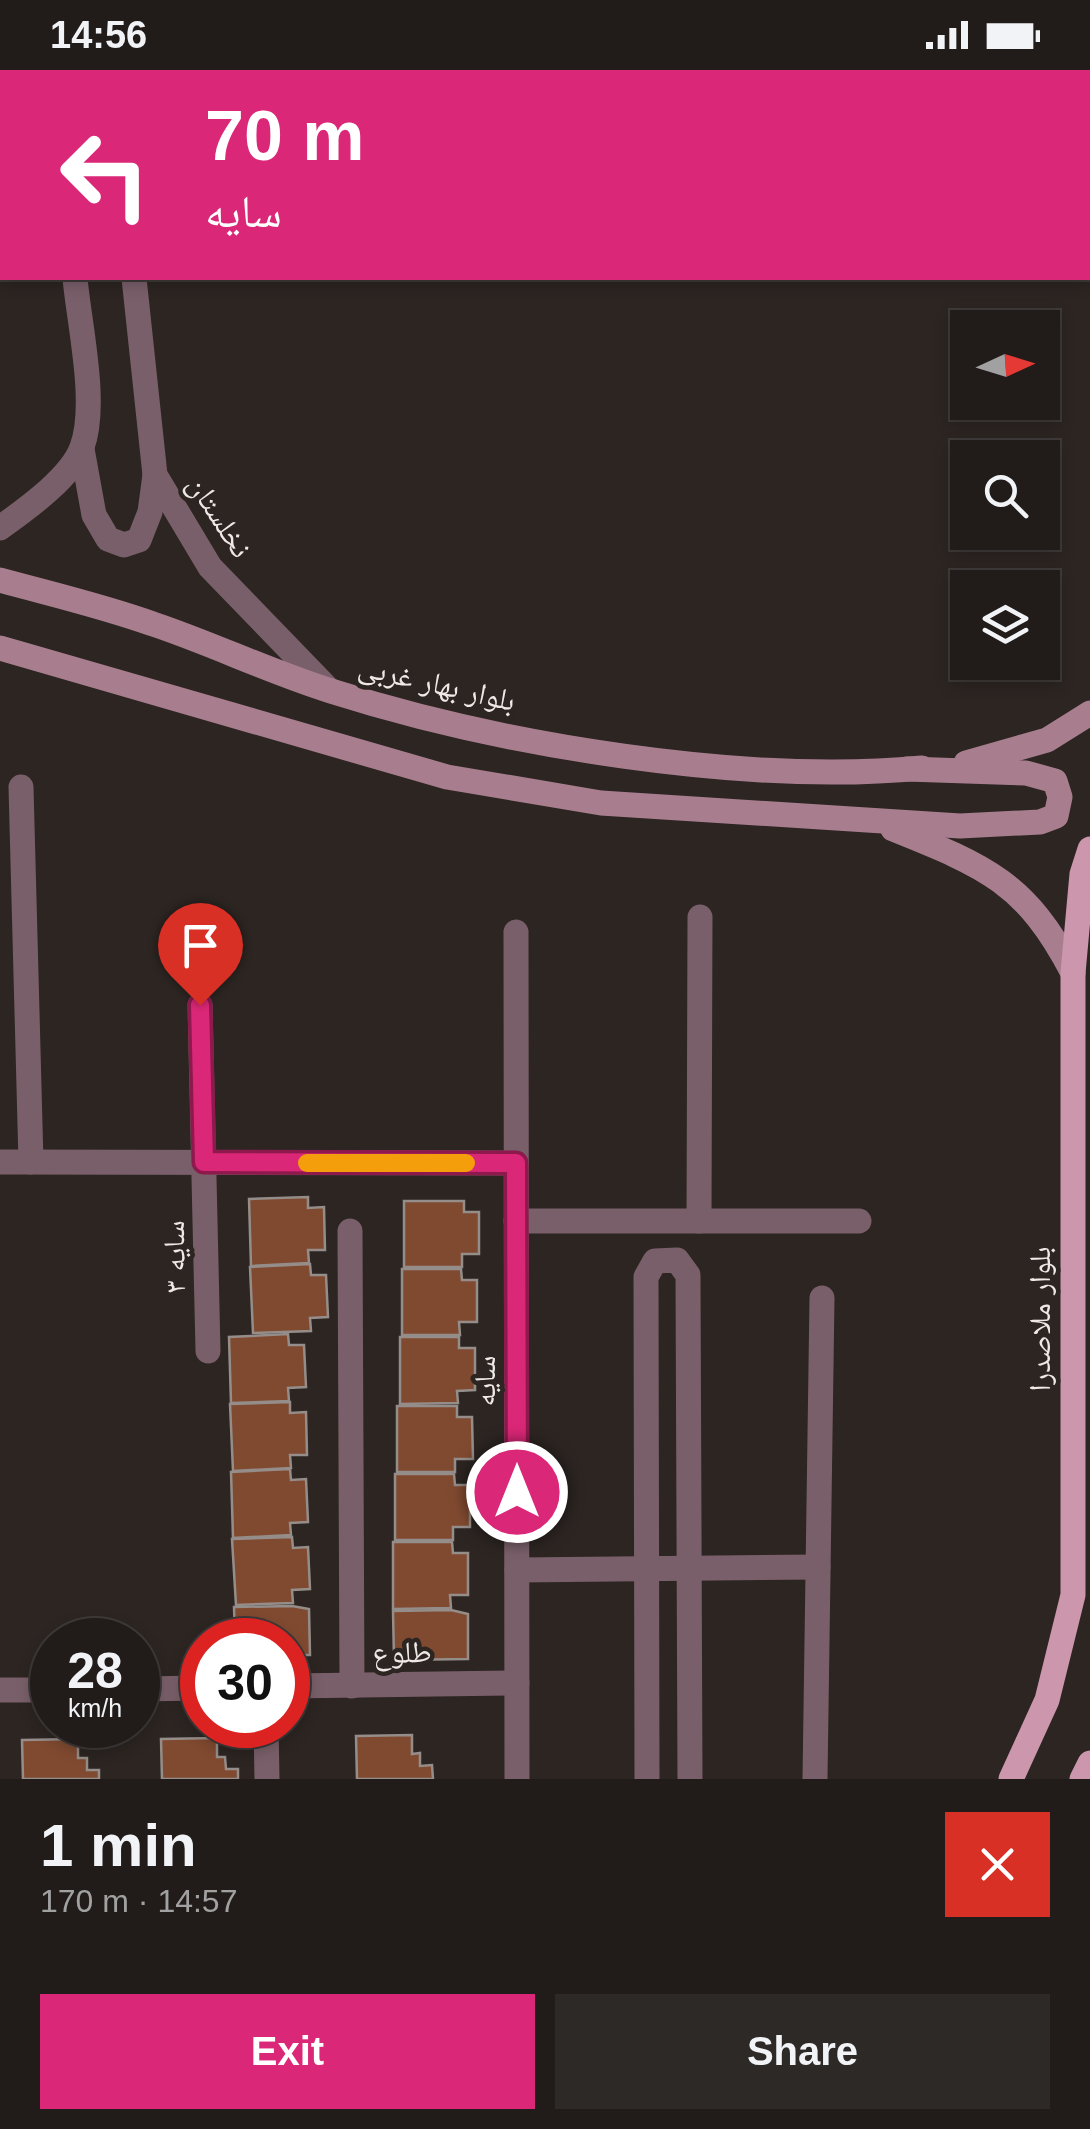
<!DOCTYPE html>
<meta charset="utf-8">
<style>
:root{--surface:#211c1a;--page:#2d2927;--text:#f1f3f6;--muted:#a2a1a2;--line:#3e3a39;--accent:#db2777}
body{margin:0;font-family:Arial,"Noto Naskh Arabic",sans-serif;background:var(--page);color:var(--text);height:100vh;display:flex;flex-direction:column;font-size:38px;white-space:nowrap}
*{box-sizing:border-box;margin:0}
p{font-size:32px;color:var(--muted)}
.icon{flex:none;width:55px;height:55px;fill:none;stroke:currentColor;stroke-width:2;stroke-linecap:round;stroke-linejoin:round}
.map{position:relative;height:1709px;overflow:hidden}
.details{display:flex;flex-direction:column;background:var(--surface);flex:1}
.details>*{flex:none}
.guide{position:absolute;left:0px;top:0px;width:1090px;height:210px;box-shadow:0 5px 15px #0003,0 0 0 2px var(--line);background:#db2777;color:#fff;overflow:hidden}
.needle{width:65px;rotate:86deg}
.controls{position:absolute;left:950px;top:240px;display:grid;gap:20px}
.controls a{display:grid;place-items:center;width:110px;height:110px;border-radius:0px;background:var(--surface);box-shadow:0 5px 15px #0003,0 0 0 2px var(--line);font-size:50px}
.speed{position:absolute;left:30px;top:1548px;display:flex;gap:20px;font-size:50px;font-weight:700;text-align:center}
.speed>*{display:grid;place-content:center;width:130px;height:130px;border-radius:50%;background:var(--surface);box-shadow:0 5px 15px #0003,0 0 0 2px var(--line);line-height:1}
.speed small{font-size:25px;font-weight:400}
.speed .limit{border:15px solid #d22;background:#fff;color:#111}
.pin{position:absolute;display:grid;place-items:center;width:85px;height:85px;color:#fff;margin:-102px -42px;border-radius:50% 50% 50% 0;rotate:-45deg;box-shadow:0 0 10px #0007}
.pin .icon{rotate:45deg}
.me{position:absolute;width:110px;margin:-55px;rotate:0deg;stroke-linejoin:round;filter:drop-shadow(0 0 8px #0008)}
.turn{display:flex;align-items:center;gap:35px;height:210px;padding:0 40px;font-size:45px}
.turn .icon{width:130px;height:130px;stroke-width:2.5}
.turn b{display:block;font-size:70px;line-height:85px}
.round{display:grid;place-items:center;flex:none;width:105px;height:105px;border-radius:0px;background:var(--page)}
.headline{display:flex;align-items:center;justify-content:space-between;height:170px;padding:0 40px}
h1{font-size:60px;font-weight:600;line-height:75px}
.action{display:flex;gap:20px;margin-top:auto;padding:20px 40px}
.action a{flex:1;height:115px;border-radius:0px;background:var(--accent);color:#fff;font-size:40px;font-weight:600;line-height:115px;text-align:center}
.action a+a{background:var(--page);color:var(--text)}
.status{display:flex;justify-content:space-between;align-items:center;height:70px;padding:0 50px;background:var(--surface);direction:ltr}
.status svg{height:28px;fill:currentColor}
.map>svg:first-child{display:block}
</style>
<div class="status"><b>14:56</b><svg viewBox="0 0 49 12"><path d="M0 12V9h3v3zM5 12V6h3v6zM10 12V3h3v9zM15 12V0h3v12zM26 1h20v11H26zM47 4h2v5h-2z"/></svg></div>
<div class="map">
<svg width="1090" height="1709" viewBox="0 0 1090 1709">
<rect width="100%" height="100%" fill="#2c2522"/>
<g fill="#804a30" stroke="#958d89" stroke-width="2.5">
<path d="M 308,1127 L 308,1138 L 324,1137 L 325,1180 L 308,1180 L 309,1193 L 251,1196 L 249,1129 Z"/>
<path d="M 404,1131 L 464,1131 L 464,1142 L 479,1142 L 479,1184 L 462,1184 L 462,1197 L 404,1197 Z"/>
<path d="M 310,1194 L 311,1205 L 326,1205 L 328,1247 L 310,1248 L 311,1261 L 253,1263 L 250,1197 Z"/>
<path d="M 402,1199 L 461,1199 L 462,1210 L 477,1210 L 477,1252 L 459,1252 L 460,1265 L 402,1265 Z"/>
<path d="M 288,1264 L 289,1275 L 304,1275 L 306,1317 L 288,1318 L 289,1331 L 231,1333 L 229,1267 Z"/>
<path d="M 400,1267 L 459,1267 L 459,1278 L 475,1278 L 475,1320 L 457,1321 L 458,1333 L 400,1334 Z"/>
<path d="M 290,1332 L 290,1343 L 306,1342 L 307,1385 L 290,1385 L 291,1398 L 233,1401 L 230,1334 Z"/>
<path d="M 397,1336 L 457,1336 L 457,1347 L 472,1347 L 473,1389 L 455,1389 L 455,1402 L 397,1402 Z"/>
<path d="M 290,1399 L 291,1410 L 306,1409 L 308,1452 L 290,1453 L 291,1465 L 233,1468 L 231,1402 Z"/>
<path d="M 395,1404 L 454,1404 L 455,1415 L 470,1415 L 470,1457 L 453,1457 L 453,1470 L 395,1470 Z"/>
<path d="M 292,1467 L 293,1478 L 308,1477 L 310,1519 L 292,1520 L 293,1533 L 236,1535 L 232,1469 Z"/>
<path d="M 393,1472 L 452,1472 L 453,1483 L 468,1483 L 468,1525 L 450,1525 L 451,1538 L 393,1539 Z"/>
<path d="M 292,1536 L 309,1539 L 310,1585 L 288,1585 L 288,1570 L 235,1570 L 234,1537 Z"/>
<path d="M 451,1540 L 468,1544 L 468,1589 L 394,1590 L 393,1541 Z"/>
<path d="M 412,1665 L 412,1684 L 420,1683 L 420,1696 L 432,1695 L 433,1709 L 357,1709 L 356,1666 Z"/>
<path d="M 217,1668 L 217,1687 L 225,1687 L 226,1699 L 238,1699 L 238,1709 L 162,1709 L 161,1669 Z"/>
<path d="M 78,1669 L 78,1688 L 87,1688 L 87,1700 L 99,1700 L 99,1709 L 23,1709 L 22,1670 Z"/>
</g>
<g fill="none" stroke-linecap="round" stroke-linejoin="round">
<g stroke="#795f69" stroke-width="25">
<path d="M 21,717 L 31,1092"/>
<path d="M 516,862 L 517,1709"/>
<path d="M 200,935 L 208,1281"/>
<path d="M 0,1092 L 516,1093"/>
<path d="M 516,1151 L 859,1151"/>
<path d="M 699,1151 L 700,847"/>
<path d="M 350,1161 L 352,1616"/>
<path d="M 517,1500 L 818,1497"/>
<path d="M 288,1616 L 517,1613"/>
<path d="M 138,1619 L 202,1618"/>
<path d="M 0,1620 L 52,1620"/>
<path d="M 266,1655 L 267,1709"/>
<path d="M 647,1709 L 646,1207 L 655,1191 L 677,1190 L 688,1205 L 690,1709"/>
<path d="M 815,1709 L 822,1228"/>
</g>
<g stroke="#795f69" stroke-width="25">
<path d="M 31,0 L 31,2"/>
<path d="M 89,0 L 89,2"/>
<path d="M 134,208 L 155,405 L 210,497 L 329,620"/>
<path d="M 82,379 L 94,445 L 108,469 L 124,475 L 139,470 L 150,442 L 155,405"/>
<path d="M 0,458 C 25,440 72,407 82,377 C 98,334 79,254 75,208"/>
</g>
<g stroke="#a87e8f" stroke-width="25">
<path d="M 0,510 C 51,524 103,536 153,554 C 213,574 270,602 331,621 C 501,675 744,715 922,698"/>
<path d="M 0,578 L 447,707 L 601,733 L 960,756 L 1040,752 L 1056,746 L 1060,727 L 1055,711 L 1026,703 L 907,699"/>
<path d="M 966,693 L 1047,670 L 1090,643"/>
<path d="M 893,759 C 985,796 1026,812 1073,903"/>
</g>
<g stroke="#cc96ac" stroke-width="25">
<path d="M 1011,1709 L 1047,1630 L 1073,1525 L 1073,903 L 1082,804 L 1090,779"/>
<path d="M 1082,1709 L 1090,1693"/>
</g>
</g>
<g fill="none" stroke-linecap="round" stroke-linejoin="round">
<defs>
<path id="route" d="M 200,935 L 204,1092 L 516,1093 L 517,1422"/>
</defs>
<use href="#route" stroke="#8e194d" stroke-width="25"/>
<use href="#route" stroke="#db2777" stroke-width="18"/>
<path stroke="#f59e0b" stroke-width="18" d="M 307,1093 L 466,1093"/>
</g>
<g text-anchor="middle" dominant-baseline="central" stroke-width="9" stroke-linejoin="round" paint-order="stroke">
<g font-size="30" fill="#eee9e7" stroke="#2c2522">
<text transform="translate(220 446) rotate(57)">نخلستان</text>
<text transform="translate(437 613) rotate(13)">بلوار بهار غربی</text>
<text transform="translate(174 1187) rotate(-91)">سایه ۳</text>
<text transform="translate(1039 1249) rotate(-90)">بلوار ملاصدرا</text>
<text transform="translate(484 1311) rotate(-90)">سایه</text>
<text transform="translate(402 1582) rotate(-1)">طلوع</text>
</g>
</g>
</svg>
<div class="controls">
<a><svg class="needle" viewBox="-14 -14 28 28"><path d="M0-13l5 13h-10z" fill="#e53935"/><path d="M0 13l5-13h-10z" fill="#a2a1a2"/></svg></a>
<a><svg class="icon" aria-label="search" viewBox="0 0 24 24"><circle cx="10" cy="10" r="6"/><path d="M15 15l6 6"/></svg></a>
<a><svg class="icon" aria-label="layers" viewBox="0 0 24 24"><path d="M12 4l9 5-9 5-9-5zM3 14l9 5 9-5"/></svg></a>
</div>
<div class="speed"><div>28<small>km/h</small></div><div class="limit">30</div></div>
<div class="pin" style="left:200px;top:935px;background:#d93025"><svg class="icon" aria-label="arrive" viewBox="0 0 24 24"><path d="M6 21V4h12l-3 4 3 4H6"/></svg></div>
<svg class="me" style="left:517px;top:1422px" viewBox="-20 -20 40 40"><circle r="17" fill="#db2777" stroke="#fff" stroke-width="3"/><path d="M0-11L8 9 0 5-8 9z" fill="#fff"/></svg>
<div class="guide">
<div class="turn"><svg class="icon" aria-label="left" viewBox="0 0 24 24"><path d="M17 20v-9H6M10 6l-5 5 5 5"/></svg><div><b>70 m</b>سایه</div></div>
</div>
</div>
<section class="details">
<div class="headline"><div><h1>1 min</h1><p>170 m · 14:57</p></div><a class="round" style="background:#d93025;color:#fff"><svg class="icon" aria-label="close" viewBox="0 0 24 24"><path d="M6 6l12 12M18 6L6 18"/></svg></a></div>
<div class="action"><a>Exit</a><a>Share</a></div>
</section>
